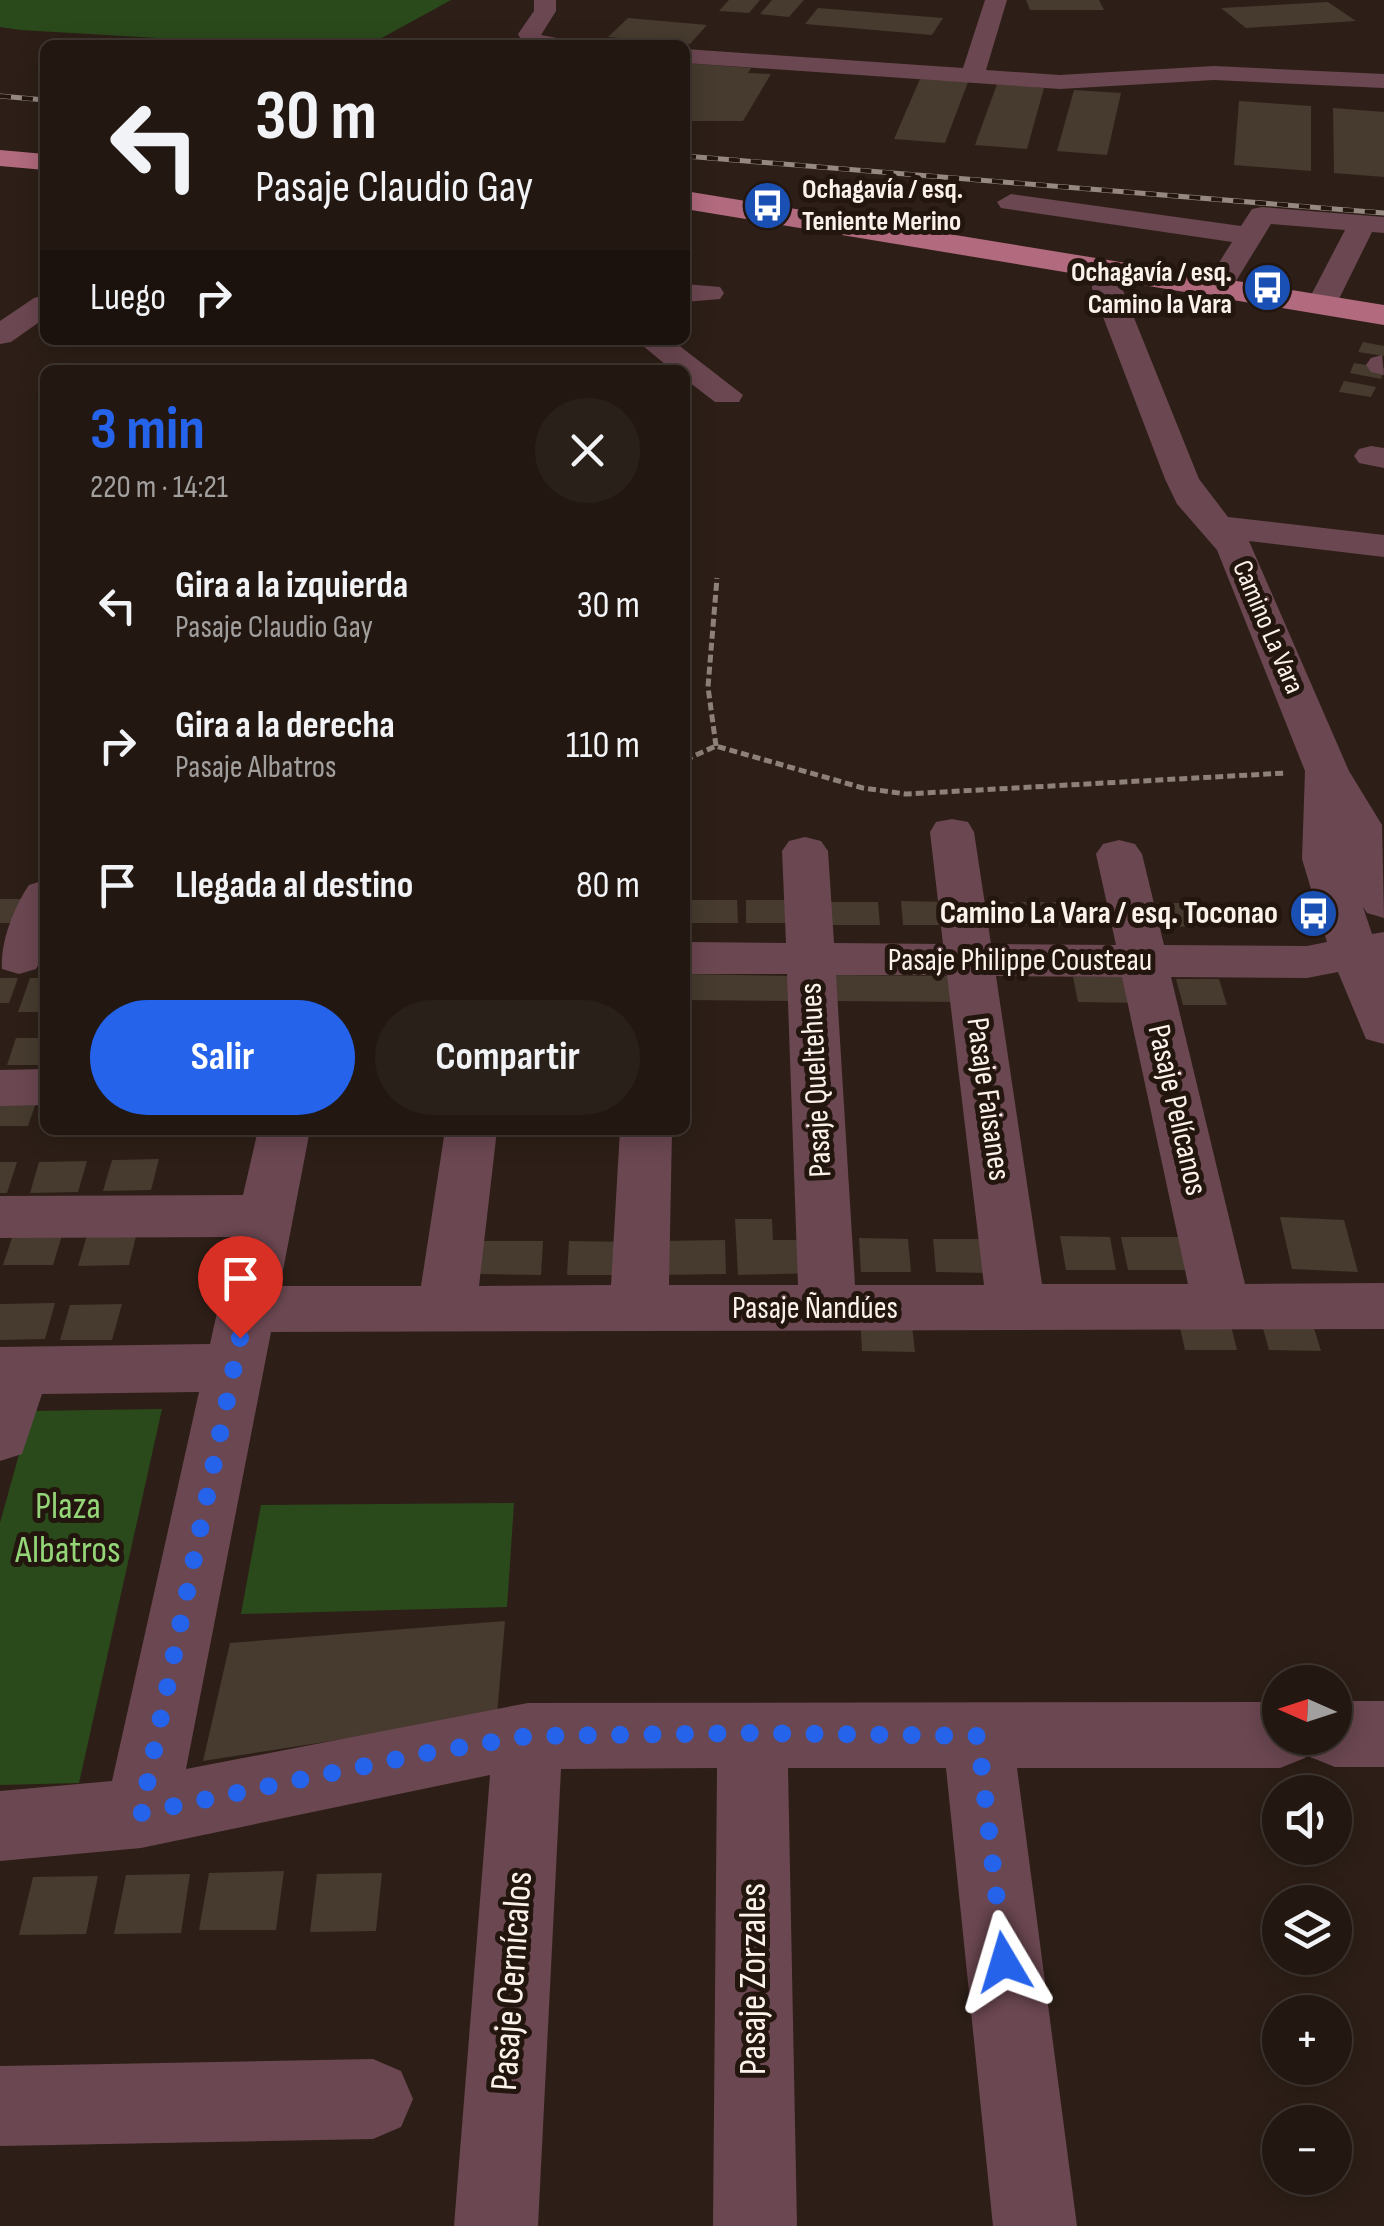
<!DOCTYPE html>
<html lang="es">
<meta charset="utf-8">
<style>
:root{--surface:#221711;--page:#2a201a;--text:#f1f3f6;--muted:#a29f9f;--line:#3f3631;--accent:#2563eb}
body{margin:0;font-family:"Sofia Sans Condensed",sans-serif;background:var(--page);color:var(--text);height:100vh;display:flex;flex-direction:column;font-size:38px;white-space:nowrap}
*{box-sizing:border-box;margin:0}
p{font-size:32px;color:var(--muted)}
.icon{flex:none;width:55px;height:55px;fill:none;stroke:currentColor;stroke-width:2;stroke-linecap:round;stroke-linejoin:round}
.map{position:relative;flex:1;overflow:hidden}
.details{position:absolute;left:40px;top:365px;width:650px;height:770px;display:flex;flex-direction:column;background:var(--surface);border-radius:15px;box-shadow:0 5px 25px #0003,0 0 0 2px var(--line)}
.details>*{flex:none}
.guide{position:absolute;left:40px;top:40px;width:650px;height:305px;border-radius:15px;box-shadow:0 5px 25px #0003,0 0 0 2px var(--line);background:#221711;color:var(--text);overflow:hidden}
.needle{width:65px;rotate:273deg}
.fabs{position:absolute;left:1262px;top:1665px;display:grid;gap:20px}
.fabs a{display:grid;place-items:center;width:90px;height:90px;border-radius:50%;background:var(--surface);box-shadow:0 5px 25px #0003,0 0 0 2px var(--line);font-size:50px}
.pin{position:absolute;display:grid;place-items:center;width:85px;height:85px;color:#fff;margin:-102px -42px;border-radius:50% 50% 50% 0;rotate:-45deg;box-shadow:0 0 10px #0007}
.pin .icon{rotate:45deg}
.me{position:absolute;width:110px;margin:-55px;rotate:353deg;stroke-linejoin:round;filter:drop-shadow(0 0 8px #0008)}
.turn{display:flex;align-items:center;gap:35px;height:210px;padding:0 50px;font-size:45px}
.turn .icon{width:130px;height:130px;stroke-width:2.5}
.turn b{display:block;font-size:70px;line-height:85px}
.then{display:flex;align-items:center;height:95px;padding:0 50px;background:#0003;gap:20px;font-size:38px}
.round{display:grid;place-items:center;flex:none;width:105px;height:105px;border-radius:52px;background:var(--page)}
.overview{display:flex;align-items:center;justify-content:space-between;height:170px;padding:0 50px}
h1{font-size:60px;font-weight:700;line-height:75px;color:var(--accent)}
.button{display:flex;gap:20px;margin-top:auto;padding:20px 50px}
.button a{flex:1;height:115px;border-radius:60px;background:var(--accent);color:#fff;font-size:40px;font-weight:700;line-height:115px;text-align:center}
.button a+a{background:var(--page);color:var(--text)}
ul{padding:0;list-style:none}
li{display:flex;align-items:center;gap:30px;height:140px;padding:0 50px}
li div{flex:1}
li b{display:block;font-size:38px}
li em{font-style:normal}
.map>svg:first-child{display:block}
</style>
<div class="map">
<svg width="1384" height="2226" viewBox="0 0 1384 2226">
<rect width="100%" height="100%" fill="#2d1f17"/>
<g fill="#2b4a1c">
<path d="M 0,0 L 451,0 L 369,45 L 276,45 L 21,30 L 0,27 Z"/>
<path d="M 162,1409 L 79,1783 L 0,1785 L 0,1523 L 31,1411 Z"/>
<path d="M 514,1503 L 507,1607 L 241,1614 L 261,1505 Z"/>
</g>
<g fill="#463b2e">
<path d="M 729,0 L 760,0 L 749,13 L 719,11 Z"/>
<path d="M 772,0 L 804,0 L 789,17 L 760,14 Z"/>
<path d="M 1026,0 L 1099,0 L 1104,10 L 1030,10 Z"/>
<path d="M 1328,2 L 1356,21 L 1246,28 L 1221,8 Z"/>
<path d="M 818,8 L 943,18 L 932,35 L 805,24 Z"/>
<path d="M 628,18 L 707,25 L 690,44 L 608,37 Z"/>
<path d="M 685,63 L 751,68 L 748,73 L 771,74 L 743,121 L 685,121 Z"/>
<path d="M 920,79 L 968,82 L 945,143 L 894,139 Z"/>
<path d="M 997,84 L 1044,88 L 1027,149 L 975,145 Z"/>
<path d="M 1074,90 L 1121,93 L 1107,155 L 1057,151 Z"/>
<path d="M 1239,101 L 1311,106 L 1311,171 L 1234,165 Z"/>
<path d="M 1333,108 L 1384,112 L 1384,177 L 1334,173 Z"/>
<path d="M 1363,342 L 1384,346 L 1384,356 L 1358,352 Z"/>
<path d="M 1354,363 L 1384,368 L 1384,371 L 1381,379 L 1350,373 Z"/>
<path d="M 1344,381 L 1361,384 L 1376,387 L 1371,397 L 1339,392 Z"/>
<path d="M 0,899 L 32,899 L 23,923 L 0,923 Z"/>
<path d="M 685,900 L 737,900 L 738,923 L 685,923 Z"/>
<path d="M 746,900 L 787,900 L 788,923 L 746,923 Z"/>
<path d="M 901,901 L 952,902 L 954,925 L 903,925 Z"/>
<path d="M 824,902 L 878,902 L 880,925 L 826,925 Z"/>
<path d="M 1005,902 L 1056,902 L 1060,925 L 1009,925 Z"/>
<path d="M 1067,903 L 1117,903 L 1123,926 L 1072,926 Z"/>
<path d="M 1145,903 L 1198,903 L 1205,927 L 1151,926 Z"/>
<path d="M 685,974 L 791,976 L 791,1001 L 685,1000 Z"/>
<path d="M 830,975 L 962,976 L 966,1002 L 832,1001 Z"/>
<path d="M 1073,977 L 1136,977 L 1142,1003 L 1078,1002 Z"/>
<path d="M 0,978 L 18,978 L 9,1003 L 0,1003 Z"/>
<path d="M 30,978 L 45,978 L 45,1012 L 18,1012 Z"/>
<path d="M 1176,979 L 1219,979 L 1227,1005 L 1183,1005 Z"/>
<path d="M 16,1038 L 45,1038 L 45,1065 L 7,1065 Z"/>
<path d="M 0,1097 L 38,1097 L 28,1126 L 0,1126 Z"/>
<path d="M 159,1159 L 151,1190 L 103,1191 L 112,1160 Z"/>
<path d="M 87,1161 L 78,1192 L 30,1193 L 39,1162 Z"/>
<path d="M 0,1162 L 17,1162 L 7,1193 L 0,1193 Z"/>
<path d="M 1280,1217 L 1344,1220 L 1358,1272 L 1292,1269 Z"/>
<path d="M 735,1219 L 772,1219 L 773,1240 L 813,1240 L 815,1273 L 738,1275 Z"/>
<path d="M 14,1232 L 63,1232 L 53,1265 L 3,1265 Z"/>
<path d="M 88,1232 L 137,1232 L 129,1265 L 78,1266 Z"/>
<path d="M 1060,1236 L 1110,1237 L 1116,1270 L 1066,1270 Z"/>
<path d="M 1121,1237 L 1182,1237 L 1189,1270 L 1128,1270 Z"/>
<path d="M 859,1238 L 908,1239 L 911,1272 L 861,1272 Z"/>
<path d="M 933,1239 L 983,1239 L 987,1273 L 936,1272 Z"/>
<path d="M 725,1240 L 726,1274 L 659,1275 L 659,1241 Z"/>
<path d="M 483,1241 L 543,1241 L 541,1275 L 480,1274 Z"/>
<path d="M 569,1241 L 630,1242 L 628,1275 L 567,1275 Z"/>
<path d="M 55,1303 L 45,1339 L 0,1340 L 0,1304 Z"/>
<path d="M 122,1304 L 112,1340 L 60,1340 L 70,1305 Z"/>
<path d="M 1177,1314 L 1228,1314 L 1237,1350 L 1185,1350 Z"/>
<path d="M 1259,1314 L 1310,1315 L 1321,1351 L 1269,1350 Z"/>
<path d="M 860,1315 L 911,1316 L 915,1352 L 862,1351 Z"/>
<path d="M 505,1621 L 497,1715 L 203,1761 L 230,1643 Z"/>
<path d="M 284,1871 L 276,1930 L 199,1930 L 209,1873 Z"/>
<path d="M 382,1873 L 376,1931 L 310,1932 L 317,1874 Z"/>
<path d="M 190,1874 L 181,1933 L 114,1934 L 126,1875 Z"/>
<path d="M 98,1876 L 86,1934 L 19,1935 L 33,1877 Z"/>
</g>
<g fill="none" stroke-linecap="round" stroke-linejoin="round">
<g stroke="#8d817a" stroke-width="5" stroke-dasharray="8 4" stroke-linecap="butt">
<path d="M 716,746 L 708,687 L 717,578"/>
<path d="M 685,760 L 716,746 L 863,788 L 906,794 L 1286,773"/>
</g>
<g fill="#6b4751" fill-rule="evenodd">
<path d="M 534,0 L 556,0 L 556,11 L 541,35 L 568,40 L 571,45 L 524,45 L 518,34 L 534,11 Z"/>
<path d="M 985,0 L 1007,0 L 986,70 L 1060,75 L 1214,66 L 1384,74 L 1384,88 L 1214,80 L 1060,89 L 685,63 L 685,49 L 963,68 Z"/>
<path d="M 1011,194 L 1241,226 L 1252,209 L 1262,207 L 1384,217 L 1384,233 L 1372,232 L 1336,305 L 1332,311 L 1310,311 L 1306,305 L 1345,230 L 1271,224 L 1228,294 L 1208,294 L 1203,288 L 1232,242 L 1001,208 L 997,202 Z"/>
<path d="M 1106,261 L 1116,264 L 1122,288 L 1199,479 L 1228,517 L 1384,535 L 1384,557 L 1249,541 L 1349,771 L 1382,825 L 1384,918 L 1367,913 L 1363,907 L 1372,934 L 1384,932 L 1384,1044 L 1366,1039 L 1338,972 L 1307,978 L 1171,977 L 1245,1284 L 1384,1283 L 1384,1329 L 271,1332 L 186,1769 L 528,1703 L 1280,1702 L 1280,1738 L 1335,1738 L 1335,1701 L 1384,1701 L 1384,1767 L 1335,1767 L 1310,1757 L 1308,1751 L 1305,1758 L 1280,1768 L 1017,1768 L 1077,2226 L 993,2226 L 946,1768 L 788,1768 L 797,2226 L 713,2226 L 717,1768 L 561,1769 L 538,2226 L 454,2226 L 490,1775 L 141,1848 L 0,1861 L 0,1791 L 112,1781 L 199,1392 L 42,1394 L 22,1454 L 0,1461 L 0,1347 L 210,1344 L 234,1237 L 0,1238 L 0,1196 L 243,1195 L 258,1130 L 310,1130 L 280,1286 L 421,1286 L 445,1130 L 497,1130 L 479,1286 L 611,1285 L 620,1130 L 672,1130 L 669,1285 L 798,1285 L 787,974 L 685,974 L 685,942 L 786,943 L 782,851 L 789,841 L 805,837 L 821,841 L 828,851 L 834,943 L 943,944 L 930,832 L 936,822 L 952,819 L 968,822 L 974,832 L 991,944 L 1116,945 L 1096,854 L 1103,844 L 1119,840 L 1135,844 L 1142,854 L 1164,945 L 1307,946 L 1327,942 L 1302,859 L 1305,771 L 1217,550 L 1177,504 L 1165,479 L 1092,288 L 1091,270 L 1096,264 ZM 836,975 L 947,975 L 984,1285 L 855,1285 ZM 996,976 L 1122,977 L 1188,1284 L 1042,1284 Z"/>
<path d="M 685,284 L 720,287 L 724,293 L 720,299 L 685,302 Z"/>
<path d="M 45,295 L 45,318 L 11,342 L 0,344 L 0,321 L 34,298 Z"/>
<path d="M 636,340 L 672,340 L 743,395 L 739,402 L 715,402 L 685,379 L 685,370 L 672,370 Z"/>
<path d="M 1382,355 L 1384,375 L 1371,372 L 1366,365 L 1371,358 Z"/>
<path d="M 1371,446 L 1384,448 L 1384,468 L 1359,463 L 1354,456 L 1359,449 Z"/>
<path d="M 45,880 L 45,953 L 36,969 L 19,974 L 2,969 C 0,942 14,907 29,885 Z"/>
<path d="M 45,1069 L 45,1105 L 0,1106 L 0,1070 Z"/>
<path d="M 373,2059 L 401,2071 L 413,2099 L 401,2127 L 373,2139 L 0,2146 L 0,2066 Z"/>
</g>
<g fill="#b16a7e" fill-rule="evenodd">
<path d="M 0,150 L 45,154 L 45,170 L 0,166 Z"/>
<path d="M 685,191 L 1384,305 L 1384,325 L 685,209 Z"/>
</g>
<defs>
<g id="rail">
<path d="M 0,96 L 45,100"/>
<path d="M 685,156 L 1384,213"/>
</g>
</defs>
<use href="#rail" stroke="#958982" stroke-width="5"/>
<use href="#rail" stroke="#23160e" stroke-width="4" stroke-dasharray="11" stroke-linecap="butt"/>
</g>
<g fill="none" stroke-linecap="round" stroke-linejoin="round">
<path stroke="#2563eb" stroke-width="18" stroke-dasharray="0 32.4" d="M 240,1338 L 141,1813 L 427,1753 L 528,1736 L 752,1733 L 978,1736 L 1004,1962"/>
</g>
<defs>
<symbol id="bus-disc" viewBox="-11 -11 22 22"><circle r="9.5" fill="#1a4fb4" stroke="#23160e"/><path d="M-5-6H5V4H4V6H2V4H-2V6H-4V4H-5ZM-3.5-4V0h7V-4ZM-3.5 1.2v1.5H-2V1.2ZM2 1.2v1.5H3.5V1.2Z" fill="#fff"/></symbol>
</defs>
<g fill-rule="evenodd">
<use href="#bus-disc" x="740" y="178" width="55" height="55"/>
<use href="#bus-disc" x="1240" y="260" width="55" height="55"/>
<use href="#bus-disc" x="1286" y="886" width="55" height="55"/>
</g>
<g text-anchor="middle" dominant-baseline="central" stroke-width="10" stroke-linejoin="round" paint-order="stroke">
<g font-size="28" font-weight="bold" fill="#fcf2ec" stroke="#23160e" text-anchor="start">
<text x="802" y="189">Ochagavía / esq.<tspan x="802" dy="32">Teniente Merino</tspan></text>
<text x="1232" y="272" text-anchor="end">Ochagavía / esq.<tspan x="1232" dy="32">Camino la Vara</tspan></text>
</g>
<g font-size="28" fill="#fcf2ec" stroke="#23160e">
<text transform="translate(1268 627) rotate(67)">Camino La Vara</text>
</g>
<g font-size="32" font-weight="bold" fill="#fcf2ec" stroke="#23160e" text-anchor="end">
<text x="1278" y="913">Camino La Vara / esq. Toconao</text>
</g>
<g font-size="32" fill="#fcf2ec" stroke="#23160e">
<text x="1020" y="960">Pasaje Philippe Cousteau</text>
<text transform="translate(816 1080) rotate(-93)">Pasaje Queltehues</text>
<text transform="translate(988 1099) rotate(82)">Pasaje Faisanes</text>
<text transform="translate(1177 1110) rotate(77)">Pasaje Pelícanos</text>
<text x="815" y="1308">Pasaje Ñandúes</text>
</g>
<g font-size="38" fill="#94d578" stroke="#23160e">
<text x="68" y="1506">Plaza<tspan x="68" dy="44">Albatros</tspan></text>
</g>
<g font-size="38" fill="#fcf2ec" stroke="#23160e">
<text transform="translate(753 1979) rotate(-90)">Pasaje Zorzales</text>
<text transform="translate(512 1981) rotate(-86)">Pasaje Cernícalos</text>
</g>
</g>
</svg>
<div class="fabs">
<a><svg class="needle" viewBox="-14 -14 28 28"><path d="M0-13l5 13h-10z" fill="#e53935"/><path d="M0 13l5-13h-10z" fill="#a29f9f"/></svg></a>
<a><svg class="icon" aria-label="sound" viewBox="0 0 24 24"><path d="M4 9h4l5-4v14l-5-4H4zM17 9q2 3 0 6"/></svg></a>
<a><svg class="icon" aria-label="layers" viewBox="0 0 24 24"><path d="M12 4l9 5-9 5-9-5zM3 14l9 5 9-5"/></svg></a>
<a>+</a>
<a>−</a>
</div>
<div class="pin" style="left:240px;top:1338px;background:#d93025"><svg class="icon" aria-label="arrive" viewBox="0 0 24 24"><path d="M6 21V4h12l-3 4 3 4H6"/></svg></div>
<svg class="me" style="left:1004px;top:1962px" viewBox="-20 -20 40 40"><path d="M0-17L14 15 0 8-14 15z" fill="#2563eb" stroke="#fff" stroke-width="4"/></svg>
<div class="guide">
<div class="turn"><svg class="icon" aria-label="left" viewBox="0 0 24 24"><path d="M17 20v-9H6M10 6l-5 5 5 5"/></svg><div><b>30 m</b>Pasaje Claudio Gay</div></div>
<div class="then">Luego<svg class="icon" aria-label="right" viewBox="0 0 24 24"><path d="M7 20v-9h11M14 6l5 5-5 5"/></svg></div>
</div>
<section class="details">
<div class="overview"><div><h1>3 min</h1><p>220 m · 14:21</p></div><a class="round"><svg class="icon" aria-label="close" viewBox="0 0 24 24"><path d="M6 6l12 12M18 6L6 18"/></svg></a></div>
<ul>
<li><svg class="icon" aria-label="left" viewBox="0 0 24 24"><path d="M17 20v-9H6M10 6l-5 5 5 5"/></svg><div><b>Gira a la izquierda</b><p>Pasaje Claudio Gay</p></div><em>30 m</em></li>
<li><svg class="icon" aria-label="right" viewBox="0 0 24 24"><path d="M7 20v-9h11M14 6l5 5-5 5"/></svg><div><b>Gira a la derecha</b><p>Pasaje Albatros</p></div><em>110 m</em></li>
<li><svg class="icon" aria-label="arrive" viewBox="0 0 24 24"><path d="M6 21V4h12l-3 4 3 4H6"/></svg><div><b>Llegada al destino</b></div><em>80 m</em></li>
</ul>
<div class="button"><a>Salir</a><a>Compartir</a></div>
</section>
</div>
